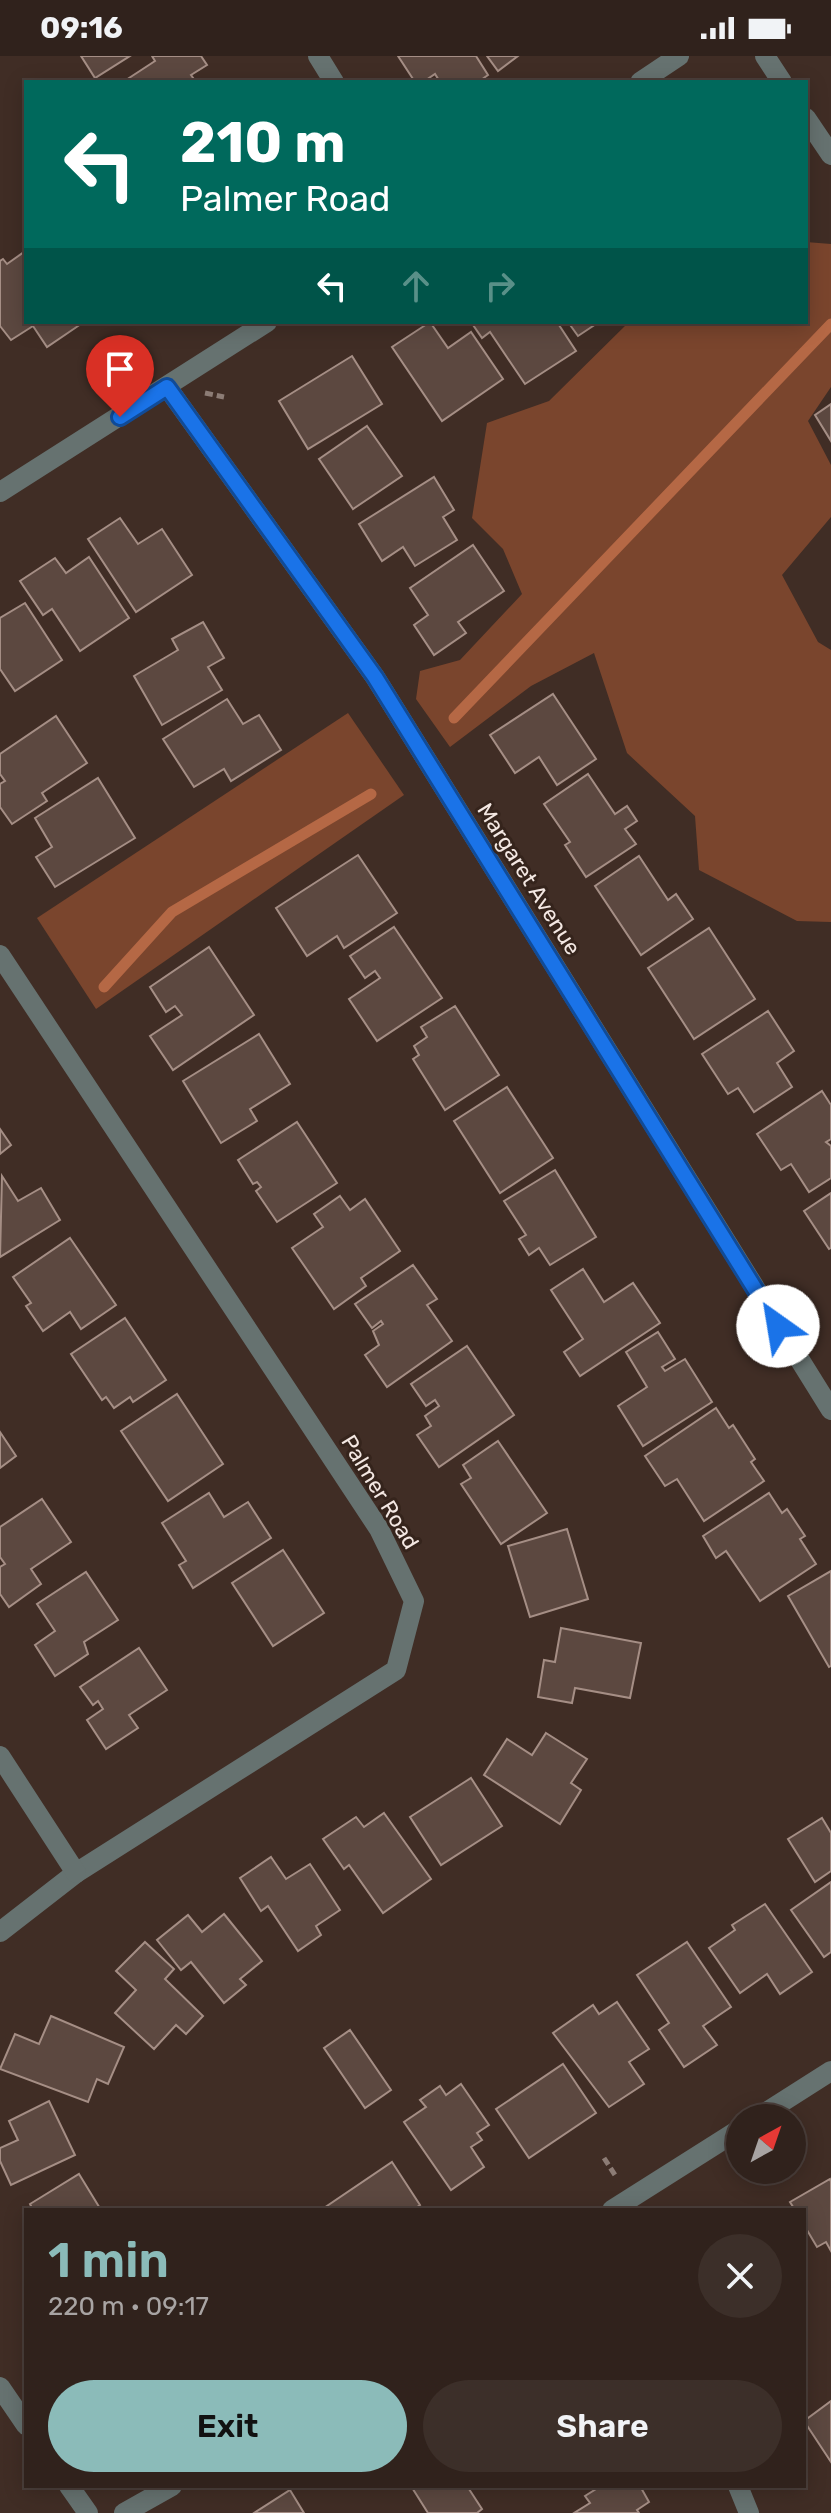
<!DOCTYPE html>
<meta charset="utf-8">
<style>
:root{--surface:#30221c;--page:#3c2f29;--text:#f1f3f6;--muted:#a8a4a3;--line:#4b3f3b;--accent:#8bbbb9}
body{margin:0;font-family:Rubik,sans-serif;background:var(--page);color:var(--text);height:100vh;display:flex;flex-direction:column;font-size:30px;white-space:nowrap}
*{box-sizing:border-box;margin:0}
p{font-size:26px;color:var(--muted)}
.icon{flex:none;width:44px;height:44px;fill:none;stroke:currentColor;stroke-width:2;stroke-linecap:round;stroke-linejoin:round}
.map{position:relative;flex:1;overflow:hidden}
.details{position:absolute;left:24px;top:2152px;width:782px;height:280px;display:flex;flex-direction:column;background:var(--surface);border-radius:0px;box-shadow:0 4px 20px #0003,0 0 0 2px var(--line)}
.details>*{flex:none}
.top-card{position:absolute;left:24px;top:24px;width:784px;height:244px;border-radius:0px;box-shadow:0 4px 20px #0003,0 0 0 2px var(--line);background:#00695c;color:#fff;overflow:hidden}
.needle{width:52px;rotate:40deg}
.tools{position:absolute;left:726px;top:2048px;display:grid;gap:16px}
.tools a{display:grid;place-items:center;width:80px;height:80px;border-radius:50%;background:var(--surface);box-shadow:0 4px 20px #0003,0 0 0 2px var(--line);font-size:40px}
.pin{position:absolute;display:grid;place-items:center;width:68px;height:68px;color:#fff;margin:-82px -34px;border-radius:50% 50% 50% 0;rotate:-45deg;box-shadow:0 0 8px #0007}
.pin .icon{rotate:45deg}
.me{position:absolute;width:88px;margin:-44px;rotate:328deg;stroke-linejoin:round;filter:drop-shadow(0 0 6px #0008)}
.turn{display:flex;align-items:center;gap:28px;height:168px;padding:0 24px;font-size:36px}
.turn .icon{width:104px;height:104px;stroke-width:2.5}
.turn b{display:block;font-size:56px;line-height:68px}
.lanes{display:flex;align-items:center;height:76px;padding:0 24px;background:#0003;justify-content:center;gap:40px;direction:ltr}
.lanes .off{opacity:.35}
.round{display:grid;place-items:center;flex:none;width:84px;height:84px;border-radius:42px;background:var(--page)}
.summary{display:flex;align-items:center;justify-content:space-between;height:136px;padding:0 24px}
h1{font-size:48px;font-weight:600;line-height:60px;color:var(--accent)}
.action{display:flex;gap:16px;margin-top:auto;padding:16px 24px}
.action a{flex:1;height:92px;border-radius:48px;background:var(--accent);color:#111;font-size:32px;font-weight:600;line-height:92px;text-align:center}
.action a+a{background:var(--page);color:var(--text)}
.status{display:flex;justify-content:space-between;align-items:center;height:56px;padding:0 40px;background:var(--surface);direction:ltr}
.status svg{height:22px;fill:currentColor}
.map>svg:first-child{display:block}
</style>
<div class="status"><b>09:16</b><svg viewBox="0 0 49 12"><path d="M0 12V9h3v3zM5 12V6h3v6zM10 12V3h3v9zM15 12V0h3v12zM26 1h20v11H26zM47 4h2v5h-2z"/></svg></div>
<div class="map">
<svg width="831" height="2457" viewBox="0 0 831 2457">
<rect width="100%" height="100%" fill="#402d25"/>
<g fill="#7a452d">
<path d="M 806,186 L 831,188 L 831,331 L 808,365 L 831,409 L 831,461 L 782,519 L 818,586 L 831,594 L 831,866 L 797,865 L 699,814 L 695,760 L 627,697 L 594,597 L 531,630 L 450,691 L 416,643 L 420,615 L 460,604 L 522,538 L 503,493 L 472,462 L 487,367 L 549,345 L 629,266 L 806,266 Z"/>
<path d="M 348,657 L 404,739 L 96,953 L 37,862 Z"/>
</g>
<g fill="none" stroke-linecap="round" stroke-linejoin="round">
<g stroke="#b56845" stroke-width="11">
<path d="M 454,662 L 831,268"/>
<path d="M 104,931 L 172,856 L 371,738"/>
</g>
</g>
<g fill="#5c4840" stroke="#a58e85" stroke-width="2">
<path d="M 81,0 L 130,0 L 95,22 Z"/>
<path d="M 152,0 L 201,0 L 207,9 L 191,19 L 196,26 L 123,26 L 155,5 Z"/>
<path d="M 398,0 L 476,0 L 488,19 L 478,26 L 440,26 L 435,18 L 423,26 L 415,26 Z"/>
<path d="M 487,0 L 518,0 L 498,15 Z"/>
<path d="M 24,196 L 26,266 L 81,268 L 47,291 L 33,270 L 11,284 L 0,270 L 0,205 L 3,203 L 7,208 Z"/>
<path d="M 430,266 L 448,292 L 471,276 L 503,323 L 442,365 L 392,291 Z"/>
<path d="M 471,266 L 557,266 L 576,295 L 525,328 L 490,276 L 482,282 Z"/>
<path d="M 568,266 L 599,266 L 578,280 Z"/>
<path d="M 352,300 L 382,348 L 308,393 L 279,345 Z"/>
<path d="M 831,348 L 831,385 L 815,359 Z"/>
<path d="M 367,370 L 402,420 L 353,453 L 319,403 Z"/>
<path d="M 434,421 L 454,454 L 443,461 L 457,484 L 415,510 L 403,491 L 382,505 L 359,468 Z"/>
<path d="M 120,462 L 138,488 L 162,473 L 192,519 L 136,556 L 88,483 Z"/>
<path d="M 473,489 L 504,535 L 458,566 L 466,577 L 434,599 L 414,569 L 428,559 L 410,532 Z"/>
<path d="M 89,501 L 129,562 L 80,595 L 52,553 L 43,559 L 20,525 L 55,502 L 66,517 Z"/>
<path d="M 25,547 L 62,604 L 15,635 L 0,613 L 0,562 Z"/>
<path d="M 203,566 L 224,602 L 208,611 L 222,634 L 162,669 L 134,620 L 178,594 L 172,583 Z"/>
<path d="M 553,638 L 596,703 L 557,729 L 539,701 L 515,717 L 490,679 Z"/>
<path d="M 227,643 L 243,668 L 259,659 L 281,694 L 231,725 L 224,713 L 194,731 L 163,683 Z"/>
<path d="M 56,660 L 87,707 L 42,737 L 47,745 L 12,768 L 0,751 L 0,728 L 5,725 L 0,718 L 0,698 Z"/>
<path d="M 588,718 L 615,758 L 627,750 L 637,765 L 625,773 L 636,788 L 586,821 L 565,789 L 570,786 L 544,748 Z"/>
<path d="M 98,722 L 135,782 L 55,831 L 36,801 L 52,791 L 35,762 Z"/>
<path d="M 358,799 L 397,857 L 344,892 L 337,880 L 307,900 L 276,852 Z"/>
<path d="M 639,800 L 668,844 L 676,838 L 693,863 L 641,899 L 595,830 Z"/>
<path d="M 394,871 L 442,942 L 377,985 L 349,943 L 380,922 L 375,915 L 365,922 L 350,900 Z"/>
<path d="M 709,872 L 755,943 L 694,983 L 648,912 Z"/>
<path d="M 209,891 L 254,959 L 173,1014 L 150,980 L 182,959 L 175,950 L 166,956 L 150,931 Z"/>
<path d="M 455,950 L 499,1019 L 445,1054 L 413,1003 L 419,999 L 414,990 L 427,981 L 421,971 Z"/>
<path d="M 768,955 L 794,995 L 777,1007 L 792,1031 L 754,1056 L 738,1032 L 728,1038 L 702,998 Z"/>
<path d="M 259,978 L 290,1028 L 250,1053 L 257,1065 L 221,1087 L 183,1025 Z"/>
<path d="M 507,1031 L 553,1102 L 500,1137 L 454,1065 Z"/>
<path d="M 822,1035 L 831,1049 L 831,1083 L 826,1086 L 831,1090 L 831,1122 L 809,1136 L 791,1108 L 781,1114 L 757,1078 Z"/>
<path d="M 297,1066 L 337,1127 L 277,1166 L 256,1135 L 261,1131 L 257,1126 L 253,1128 L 238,1104 Z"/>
<path d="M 0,1073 L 11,1089 L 0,1098 Z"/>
<path d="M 555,1114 L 596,1181 L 550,1209 L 539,1192 L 529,1199 L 519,1183 L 526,1179 L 504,1145 Z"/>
<path d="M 2,1120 L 18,1145 L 41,1132 L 60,1164 L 0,1201 Z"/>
<path d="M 831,1137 L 831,1192 L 829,1193 L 804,1155 Z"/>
<path d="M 340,1140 L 350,1154 L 365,1143 L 400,1195 L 361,1222 L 366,1230 L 334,1253 L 292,1192 L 323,1171 L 314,1158 Z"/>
<path d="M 70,1182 L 116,1249 L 81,1273 L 70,1256 L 43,1275 L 26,1250 L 31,1247 L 13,1221 Z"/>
<path d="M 413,1209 L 437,1243 L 427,1249 L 452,1285 L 387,1331 L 365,1299 L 379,1289 L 373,1275 L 383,1268 L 381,1265 L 372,1272 L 355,1248 Z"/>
<path d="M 583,1213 L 604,1246 L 633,1227 L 660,1267 L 580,1320 L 564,1296 L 583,1283 L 551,1234 Z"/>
<path d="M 125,1262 L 166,1324 L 133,1346 L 130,1341 L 114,1352 L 106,1341 L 102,1344 L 71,1298 Z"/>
<path d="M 658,1276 L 675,1303 L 662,1311 L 665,1315 L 685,1303 L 712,1346 L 643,1390 L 618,1350 L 647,1331 L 626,1296 Z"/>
<path d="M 467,1290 L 514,1359 L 439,1411 L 417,1379 L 431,1370 L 425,1360 L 439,1350 L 435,1344 L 426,1350 L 411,1328 Z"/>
<path d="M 177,1338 L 223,1408 L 168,1445 L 121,1375 Z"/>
<path d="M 716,1352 L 729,1372 L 733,1369 L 755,1403 L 751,1406 L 764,1425 L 704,1465 L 677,1423 L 665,1430 L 645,1400 Z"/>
<path d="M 0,1376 L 16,1400 L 0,1412 Z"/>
<path d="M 498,1385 L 547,1457 L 501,1488 L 461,1428 L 471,1422 L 463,1409 Z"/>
<path d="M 209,1437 L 224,1461 L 248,1446 L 271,1482 L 193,1532 L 179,1509 L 186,1505 L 162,1467 Z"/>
<path d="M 769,1437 L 782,1457 L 787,1453 L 805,1480 L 800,1483 L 816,1508 L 760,1545 L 726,1495 L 716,1502 L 703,1480 Z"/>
<path d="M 42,1443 L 71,1486 L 31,1513 L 41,1528 L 9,1551 L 0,1538 L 0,1511 L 5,1508 L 0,1501 L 0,1471 Z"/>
<path d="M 567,1473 L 588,1543 L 530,1561 L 508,1490 Z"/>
<path d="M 283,1494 L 324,1557 L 273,1590 L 232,1527 Z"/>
<path d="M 831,1515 L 831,1610 L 829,1611 L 788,1540 Z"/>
<path d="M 86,1516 L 118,1564 L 84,1586 L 88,1598 L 55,1620 L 35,1589 L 55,1575 L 37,1548 Z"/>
<path d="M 561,1572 L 641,1587 L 630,1642 L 575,1632 L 572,1647 L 538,1641 L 544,1604 L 555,1606 Z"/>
<path d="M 139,1592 L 167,1634 L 129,1659 L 138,1672 L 106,1693 L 87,1664 L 103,1653 L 98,1645 L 93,1649 L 80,1631 Z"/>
<path d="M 546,1677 L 587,1703 L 571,1727 L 581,1734 L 560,1768 L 484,1719 L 507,1683 L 532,1699 Z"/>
<path d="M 471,1722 L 502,1770 L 441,1809 L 410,1761 Z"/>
<path d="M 384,1757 L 431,1823 L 383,1857 L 349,1809 L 344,1813 L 323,1783 L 356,1761 L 364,1771 Z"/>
<path d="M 822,1762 L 831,1777 L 831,1815 L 815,1826 L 788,1783 Z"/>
<path d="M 271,1801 L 286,1823 L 310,1808 L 340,1854 L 316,1870 L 321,1879 L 298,1895 L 268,1850 L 261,1855 L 240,1822 Z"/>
<path d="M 831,1826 L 831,1896 L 824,1901 L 791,1854 Z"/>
<path d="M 765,1848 L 812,1916 L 780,1938 L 767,1918 L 740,1937 L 709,1892 L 735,1874 L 732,1869 Z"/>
<path d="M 224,1858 L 262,1905 L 240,1923 L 246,1929 L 224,1947 L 191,1906 L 181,1914 L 157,1884 L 188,1859 L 202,1876 Z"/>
<path d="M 145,1886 L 174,1913 L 165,1923 L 203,1960 L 186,1978 L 176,1969 L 154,1993 L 115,1957 L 136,1934 L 116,1915 Z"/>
<path d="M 687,1886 L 731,1951 L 703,1970 L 717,1989 L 684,2011 L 659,1974 L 669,1967 L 637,1919 Z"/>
<path d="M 617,1946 L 649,1993 L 629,2006 L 644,2028 L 609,2051 L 553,1977 L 593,1949 L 599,1958 Z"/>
<path d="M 51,1960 L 124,1991 L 108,2028 L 97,2023 L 88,2046 L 0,2013 L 15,1978 L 39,1988 Z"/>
<path d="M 350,1974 L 391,2034 L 365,2052 L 324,1992 Z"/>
<path d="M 563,2008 L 596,2057 L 529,2102 L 496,2053 Z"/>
<path d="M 461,2028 L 489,2069 L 477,2077 L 482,2084 L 471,2091 L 484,2111 L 451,2134 L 404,2066 L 426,2051 L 420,2044 L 440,2030 L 446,2039 Z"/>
<path d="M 49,2045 L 75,2099 L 11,2129 L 0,2105 L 0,2092 L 18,2084 L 9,2065 Z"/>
<path d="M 392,2106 L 420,2149 L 413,2154 L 321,2154 Z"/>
<path d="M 79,2118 L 101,2154 L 33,2154 L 30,2148 Z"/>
<path d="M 830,2123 L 831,2126 L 831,2195 L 826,2186 L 817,2191 L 804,2169 L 804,2154 L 795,2154 L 790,2146 Z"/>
<path d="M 831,2345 L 831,2406 L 804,2365 Z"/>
<path d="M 411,2430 L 467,2430 L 482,2453 L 477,2457 L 428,2457 Z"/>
<path d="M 601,2430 L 640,2430 L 649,2446 L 637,2454 L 639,2457 L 574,2457 L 590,2447 L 585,2440 Z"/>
<path d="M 290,2434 L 304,2457 L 254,2457 Z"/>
</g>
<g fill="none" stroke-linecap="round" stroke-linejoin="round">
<g stroke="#8c7c75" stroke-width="5" stroke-dasharray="8 4" stroke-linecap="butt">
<path d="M 205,337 L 224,341"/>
<path d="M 604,2102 L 615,2119"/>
</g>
<g stroke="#667270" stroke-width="20">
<path d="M 318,0 L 334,26"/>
<path d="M 640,26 L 679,0"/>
<path d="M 167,331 L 375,621 L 831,1354"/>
<path d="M 0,436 L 267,266"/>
<path d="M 0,899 L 379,1473 L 414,1545 L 396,1614 L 76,1817 L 0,1876"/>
<path d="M 0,1700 L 76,1817"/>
<path d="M 757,2062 L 831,2015"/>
<path d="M 612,2154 L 740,2073"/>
<path d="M 0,2331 L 26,2369"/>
<path d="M 69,2430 L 88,2457"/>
<path d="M 738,2430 L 749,2457"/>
<path d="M 124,2457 L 172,2430"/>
</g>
<g stroke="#667270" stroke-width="20">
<path d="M 765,0 L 782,26"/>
<path d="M 806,62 L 831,99"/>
</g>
</g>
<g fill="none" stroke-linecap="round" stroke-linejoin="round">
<defs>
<path id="route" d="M 120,361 L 167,331 L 375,621 L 778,1270"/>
</defs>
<use href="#route" stroke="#114b97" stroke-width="20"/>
<use href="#route" stroke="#1a73e8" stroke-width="14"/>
</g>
<g text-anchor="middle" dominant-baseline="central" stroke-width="6" stroke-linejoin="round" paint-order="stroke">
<g font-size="22" fill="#f4e8e3" stroke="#35241c">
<text transform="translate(529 823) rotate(58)">Margaret Avenue</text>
<text transform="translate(380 1436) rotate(59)">Palmer Road</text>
</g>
</g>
</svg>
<div class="tools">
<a><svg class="needle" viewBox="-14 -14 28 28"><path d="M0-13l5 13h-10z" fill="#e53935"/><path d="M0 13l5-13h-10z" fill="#a8a4a3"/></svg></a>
</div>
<div class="pin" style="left:120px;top:361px;background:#d93025"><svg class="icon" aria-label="arrive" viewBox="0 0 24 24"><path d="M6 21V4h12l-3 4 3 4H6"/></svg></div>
<svg class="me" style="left:778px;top:1270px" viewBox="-20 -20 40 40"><circle r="19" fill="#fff"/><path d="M0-13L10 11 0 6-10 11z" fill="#1a73e8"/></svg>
<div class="top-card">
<div class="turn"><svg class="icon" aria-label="left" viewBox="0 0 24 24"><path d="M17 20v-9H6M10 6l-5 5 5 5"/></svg><div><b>210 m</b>Palmer Road</div></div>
<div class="lanes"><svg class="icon" aria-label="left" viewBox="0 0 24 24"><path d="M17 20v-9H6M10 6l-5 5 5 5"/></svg><svg class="icon off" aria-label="ahead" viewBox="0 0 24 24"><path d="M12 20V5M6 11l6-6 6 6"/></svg><svg class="icon off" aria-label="right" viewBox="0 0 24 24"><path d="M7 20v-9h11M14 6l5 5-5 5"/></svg></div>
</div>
<section class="details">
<div class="summary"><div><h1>1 min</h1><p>220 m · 09:17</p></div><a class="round"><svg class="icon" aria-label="close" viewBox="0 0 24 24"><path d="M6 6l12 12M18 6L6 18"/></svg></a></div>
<div class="action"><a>Exit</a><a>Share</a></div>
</section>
</div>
